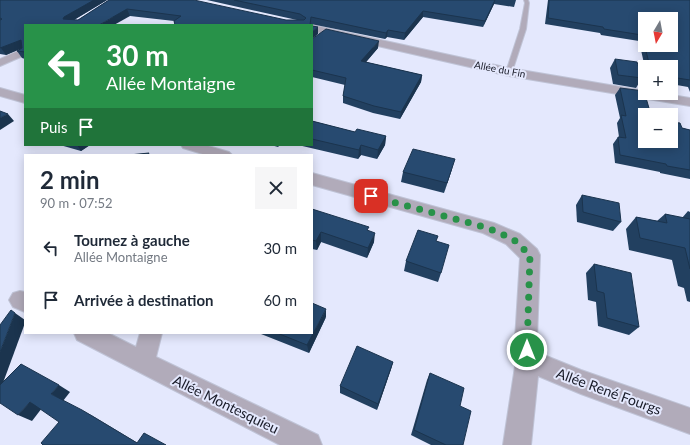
<!DOCTYPE html>
<html lang="fr">
<meta charset="utf-8">
<style>
:root{--surface:#fff;--page:#f6f6f7;--text:#1f2937;--muted:#747a83}
body{margin:0;font-family:Lato,sans-serif;background:var(--page);color:var(--text);height:100vh;display:flex;flex-direction:column;font-size:15px;white-space:nowrap}
*{box-sizing:border-box;margin:0}
p{font-size:13px;color:var(--muted)}
.icon{flex:none;width:22px;height:22px;fill:none;stroke:currentColor;stroke-width:2;stroke-linecap:round;stroke-linejoin:round}
.map{position:relative;flex:1;overflow:hidden}
.drawer{position:absolute;left:24px;top:154px;width:289px;height:180px;display:flex;flex-direction:column;background:var(--surface);border-radius:0px;box-shadow:0 2px 10px #0003}
.drawer>*{flex:none}
.hud{position:absolute;left:24px;top:24px;width:289px;height:122px;border-radius:0px;box-shadow:0 2px 10px #0003;background:#289249;color:#fff;overflow:hidden}
.needle{width:26px;rotate:190deg}
.fabs{position:absolute;left:638px;top:12px;display:grid;gap:8px}
.fabs a{display:grid;place-items:center;width:40px;height:40px;border-radius:0px;background:var(--surface);box-shadow:0 2px 10px #0003;font-size:20px}
.pin{position:absolute;display:grid;place-items:center;width:34px;height:34px;color:#fff;margin:-17px;border-radius:8px;box-shadow:0 2px 6px #0006}
.me{position:absolute;width:44px;margin:-22px;rotate:0deg;stroke-linejoin:round;filter:drop-shadow(0 0 3px #0008)}
.turn{display:flex;align-items:center;gap:14px;height:84px;padding:0 16px;font-size:18px}
.turn .icon{width:52px;height:52px;stroke-width:2.5}
.turn b{display:block;font-size:28px;line-height:34px}
.then{display:flex;align-items:center;height:38px;padding:0 16px;background:#0003;gap:8px;font-size:15px}
.round{display:grid;place-items:center;flex:none;width:42px;height:42px;border-radius:0px;background:var(--page)}
.overview{display:flex;align-items:center;justify-content:space-between;height:68px;padding:0 16px}
h1{font-size:24px;font-weight:700;line-height:30px}
ul{padding:0;list-style:none}
li{display:flex;align-items:center;gap:12px;height:52px;padding:0 16px}
li div{flex:1}
li b{display:block;font-size:15px}
li em{font-style:normal}
.map>svg:first-child{display:block}
</style>
<div class="map">
<svg width="690" height="445" viewBox="0 0 690 445">
<rect width="100%" height="100%" fill="#e4e8fd"/>
<g fill="none" stroke-linecap="round" stroke-linejoin="round">
<defs>
<path id="lane" d="M 524,0 L 528,0 L 529,3 L 526,29 L 512,72 L 509,74 L 506,72 L 520,29 L 525,3 Z"/>
<g id="street">
<path d="M 312,25 L 509,68 L 645,91 L 645,93 L 659,93 L 690,98 L 690,106 L 509,76 L 312,31 Z"/>
<path d="M 25,48 L 25,55 L 0,66 L 0,59 Z"/>
<path d="M 0,88 L 25,95 L 25,103 L 0,96 Z"/>
<path d="M 181,145 L 205,145 L 229,152 L 232,155 L 206,155 L 183,148 Z"/>
<path d="M 312,173 L 494,223 L 520,234 L 537,249 L 540,255 L 537,340 L 539,353 L 581,370 L 690,408 L 690,434 L 581,394 L 538,376 L 531,445 L 503,445 L 516,360 L 515,340 L 520,258 L 506,244 L 483,233 L 312,185 Z"/>
<path d="M 20,291 L 25,292 L 25,312 L 13,307 L 9,300 L 13,293 Z"/>
<path d="M 74,333 L 108,333 L 136,347 L 140,333 L 162,333 L 156,357 L 318,435 L 322,445 L 280,445 L 77,340 Z"/>
</g>
</defs>
<use href="#lane" stroke="#bfc3d6" stroke-width="2"/>
<use href="#street" stroke="#bfc3d6" stroke-width="2"/>
<use href="#lane" fill="#b1abba" fill-rule="evenodd"/>
<use href="#street" fill="#b1abba" fill-rule="evenodd"/>
</g>
<g fill="#224060">
<path d="M 0,0 L 107,0 L 74,20 L 78,20 L 109,0 L 286,20 L 297,20 L 207,0 L 516,0 L 514,7 L 494,4 L 483,27 L 423,17 L 404,40 L 387,37 L 385,39 L 311,24 L 311,25 L 175,25 L 174,21 L 130,16 L 25,25 L 25,59 L 22,58 L 17,51 L 22,48 L 6,55 L 0,54 Z"/>
<path d="M 548,0 L 690,0 L 690,92 L 688,87 L 671,84 L 671,67 L 645,67 L 645,68 L 639,41 L 601,35 L 600,33 L 545,24 Z"/>
<path d="M 312,39 L 378,48 L 366,62 L 422,75 L 421,82 L 400,119 L 373,113 L 343,103 L 343,96 L 345,85 L 312,77 Z"/>
<path d="M 615,59 L 642,78 L 636,88 L 613,84 L 610,68 Z"/>
<path d="M 620,88 L 645,141 L 682,128 L 690,130 L 690,179 L 660,173 L 660,172 L 615,163 L 613,144 L 618,137 L 619,137 L 617,123 L 620,118 L 615,95 Z"/>
<path d="M 312,121 L 355,132 L 386,136 L 385,145 L 377,159 L 361,155 L 358,159 L 298,145 L 312,145 Z"/>
<path d="M 60,145 L 90,145 L 81,151 Z"/>
<path d="M 271,145 L 280,145 L 278,147 Z"/>
<path d="M 452,169 L 444,193 L 401,182 L 403,172 Z"/>
<path d="M 582,195 L 621,222 L 613,231 L 577,222 L 576,205 Z"/>
<path d="M 312,209 L 369,231 L 374,242 L 367,258 L 321,242 L 317,250 L 312,249 Z"/>
<path d="M 688,211 L 690,212 L 690,302 L 687,301 L 684,288 L 678,286 L 672,260 L 629,250 L 626,229 L 636,217 L 657,221 L 665,214 L 682,218 Z"/>
<path d="M 436,241 L 441,273 L 438,282 L 404,271 L 406,261 Z"/>
<path d="M 594,264 L 639,327 L 629,335 L 598,326 L 596,302 L 588,300 L 586,273 Z"/>
<path d="M 326,317 L 309,353 L 261,334 L 261,333 L 312,333 Z"/>
<path d="M 393,362 L 391,369 L 377,410 L 340,393 L 340,386 Z"/>
<path d="M 430,373 L 460,406 L 463,445 L 431,445 L 411,435 L 427,380 Z"/>
</g>
<g fill="#1b344e">
<path d="M 94,0 L 107,0 L 67,24 L 63,19 L 64,17 Z"/>
<path d="M 495,0 L 494,4 L 483,27 L 485,21 Z"/>
<path d="M 127,9 L 130,16 L 114,25 L 99,25 Z"/>
<path d="M 423,11 L 423,17 L 404,40 L 405,33 Z"/>
<path d="M 318,27 L 318,34 L 312,39 L 312,32 Z"/>
<path d="M 388,30 L 387,37 L 385,39 L 386,33 Z"/>
<path d="M 21,40 L 25,47 L 6,55 L 1,48 Z"/>
<path d="M 379,41 L 378,48 L 361,68 L 361,61 Z"/>
<path d="M 422,75 L 421,82 L 400,119 L 401,112 Z"/>
<path d="M 8,114 L 14,121 L 0,130 L 0,118 Z"/>
<path d="M 386,136 L 385,145 L 377,159 L 378,150 Z"/>
<path d="M 77,145 L 90,145 L 81,151 Z"/>
<path d="M 361,145 L 361,155 L 358,159 L 359,150 Z"/>
<path d="M 455,159 L 452,169 L 444,193 L 447,183 Z"/>
<path d="M 321,232 L 321,242 L 317,250 L 316,241 Z"/>
<path d="M 375,233 L 374,242 L 367,258 L 368,248 Z"/>
<path d="M 326,309 L 326,317 L 309,353 L 307,345 Z"/>
<path d="M 15,313 L 25,320 L 25,323 L 0,391 L 0,352 Z"/>
<path d="M 393,362 L 391,369 L 377,410 L 378,404 Z"/>
<path d="M 59,385 L 70,392 L 63,401 L 51,394 Z"/>
<path d="M 30,402 L 42,408 L 32,421 L 18,415 Z"/>
<path d="M 82,410 L 93,416 L 141,445 L 140,445 Z"/>
</g>
<g fill="#274a70" stroke="#1b344e" fill-rule="evenodd">
<path d="M 0,0 L 94,0 L 64,17 L 63,19 L 78,20 L 109,0 L 194,0 L 286,20 L 304,20 L 306,18 L 300,14 L 234,0 L 495,0 L 485,21 L 423,11 L 405,33 L 388,30 L 386,33 L 311,17 L 310,25 L 175,25 L 174,21 L 181,16 L 127,9 L 99,25 L 25,25 L 25,52 L 17,51 L 22,48 L 21,40 L 0,48 L 0,20 L 2,19 L 0,18 Z"/>
<path d="M 549,0 L 690,0 L 690,80 L 671,77 L 671,67 L 650,67 L 642,35 L 604,29 L 603,27 L 548,18 ZM 645,19 L 671,19 L 671,45 L 645,45 Z"/>
<path d="M 312,26 L 318,27 L 312,32 Z"/>
<path d="M 326,29 L 379,41 L 361,61 L 422,75 L 401,112 L 374,106 L 343,96 L 346,78 L 312,70 L 312,39 Z"/>
<path d="M 615,59 L 637,62 L 642,78 L 618,75 Z"/>
<path d="M 620,88 L 644,91 L 651,115 L 645,115 L 645,141 L 671,141 L 671,122 L 680,123 L 682,128 L 690,130 L 690,170 L 667,166 L 666,164 L 620,155 L 618,137 L 626,138 L 621,115 L 626,116 Z"/>
<path d="M 0,111 L 8,114 L 0,118 Z"/>
<path d="M 312,121 L 355,132 L 357,129 L 386,136 L 378,150 L 361,145 L 359,150 L 312,139 Z"/>
<path d="M 413,149 L 455,159 L 447,183 L 403,172 Z"/>
<path d="M 149,153 L 148,155 L 129,155 Z"/>
<path d="M 582,195 L 619,203 L 621,222 L 583,212 Z"/>
<path d="M 312,209 L 369,227 L 367,230 L 375,233 L 368,248 L 321,232 L 316,241 L 312,240 Z"/>
<path d="M 665,214 L 690,219 L 690,269 L 685,248 L 640,238 L 636,217 L 667,223 Z"/>
<path d="M 418,230 L 438,236 L 436,241 L 449,245 L 441,273 L 406,261 Z"/>
<path d="M 594,264 L 631,273 L 639,327 L 607,318 L 604,293 L 597,291 Z"/>
<path d="M 312,303 L 326,309 L 307,345 L 277,333 L 312,333 Z"/>
<path d="M 11,310 L 15,313 L 0,352 L 0,325 Z"/>
<path d="M 357,346 L 393,362 L 378,404 L 340,386 Z"/>
<path d="M 21,364 L 59,385 L 51,394 L 82,410 L 137,443 L 144,433 L 166,445 L 43,445 L 41,443 L 59,422 L 30,402 L 18,415 L 0,403 L 0,385 Z"/>
<path d="M 430,373 L 464,388 L 460,406 L 471,411 L 463,445 L 446,445 L 414,430 Z"/>
</g>
<g fill="none" stroke-linecap="round" stroke-linejoin="round">
<path stroke="#289249" stroke-width="7" stroke-dasharray="0 12.6" d="M 371,196 L 488,228 L 513,239 L 530,255 L 527,350"/>
</g>
<g text-anchor="middle" dominant-baseline="central" stroke-width="4" stroke-linejoin="round" paint-order="stroke">
<g font-size="10" fill="#171926" stroke="#e4e8fd">
<text transform="translate(500 69) rotate(11)">Allée du Fin</text>
</g>
<g font-size="14" fill="#171926" stroke="#e4e8fd">
<text transform="translate(609 391) rotate(20)">Allée René Fourgs</text>
<text transform="translate(226 404) rotate(26)">Allée Montesquieu</text>
</g>
</g>
</svg>
<div class="fabs">
<a><svg class="needle" viewBox="-14 -14 28 28"><path d="M0-13l5 13h-10z" fill="#e53935"/><path d="M0 13l5-13h-10z" fill="#747a83"/></svg></a>
<a>+</a>
<a>−</a>
</div>
<div class="pin" style="left:371px;top:196px;background:#d93025"><svg class="icon" aria-label="arrive" viewBox="0 0 24 24"><path d="M6 21V4h12l-3 4 3 4H6"/></svg></div>
<svg class="me" style="left:527px;top:350px" viewBox="-20 -20 40 40"><circle r="17" fill="#289249" stroke="#fff" stroke-width="3"/><path d="M0-11L8 9 0 5-8 9z" fill="#fff"/></svg>
<div class="hud">
<div class="turn"><svg class="icon" aria-label="left" viewBox="0 0 24 24"><path d="M17 20v-9H6M10 6l-5 5 5 5"/></svg><div><b>30 m</b>Allée Montaigne</div></div>
<div class="then">Puis<svg class="icon" aria-label="arrive" viewBox="0 0 24 24"><path d="M6 21V4h12l-3 4 3 4H6"/></svg></div>
</div>
<section class="drawer">
<div class="overview"><div><h1>2 min</h1><p>90 m · 07:52</p></div><a class="round"><svg class="icon" aria-label="close" viewBox="0 0 24 24"><path d="M6 6l12 12M18 6L6 18"/></svg></a></div>
<ul>
<li><svg class="icon" aria-label="left" viewBox="0 0 24 24"><path d="M17 20v-9H6M10 6l-5 5 5 5"/></svg><div><b>Tournez à gauche</b><p>Allée Montaigne</p></div><em>30 m</em></li>
<li><svg class="icon" aria-label="arrive" viewBox="0 0 24 24"><path d="M6 21V4h12l-3 4 3 4H6"/></svg><div><b>Arrivée à destination</b></div><em>60 m</em></li>
</ul>
</section>
</div>
